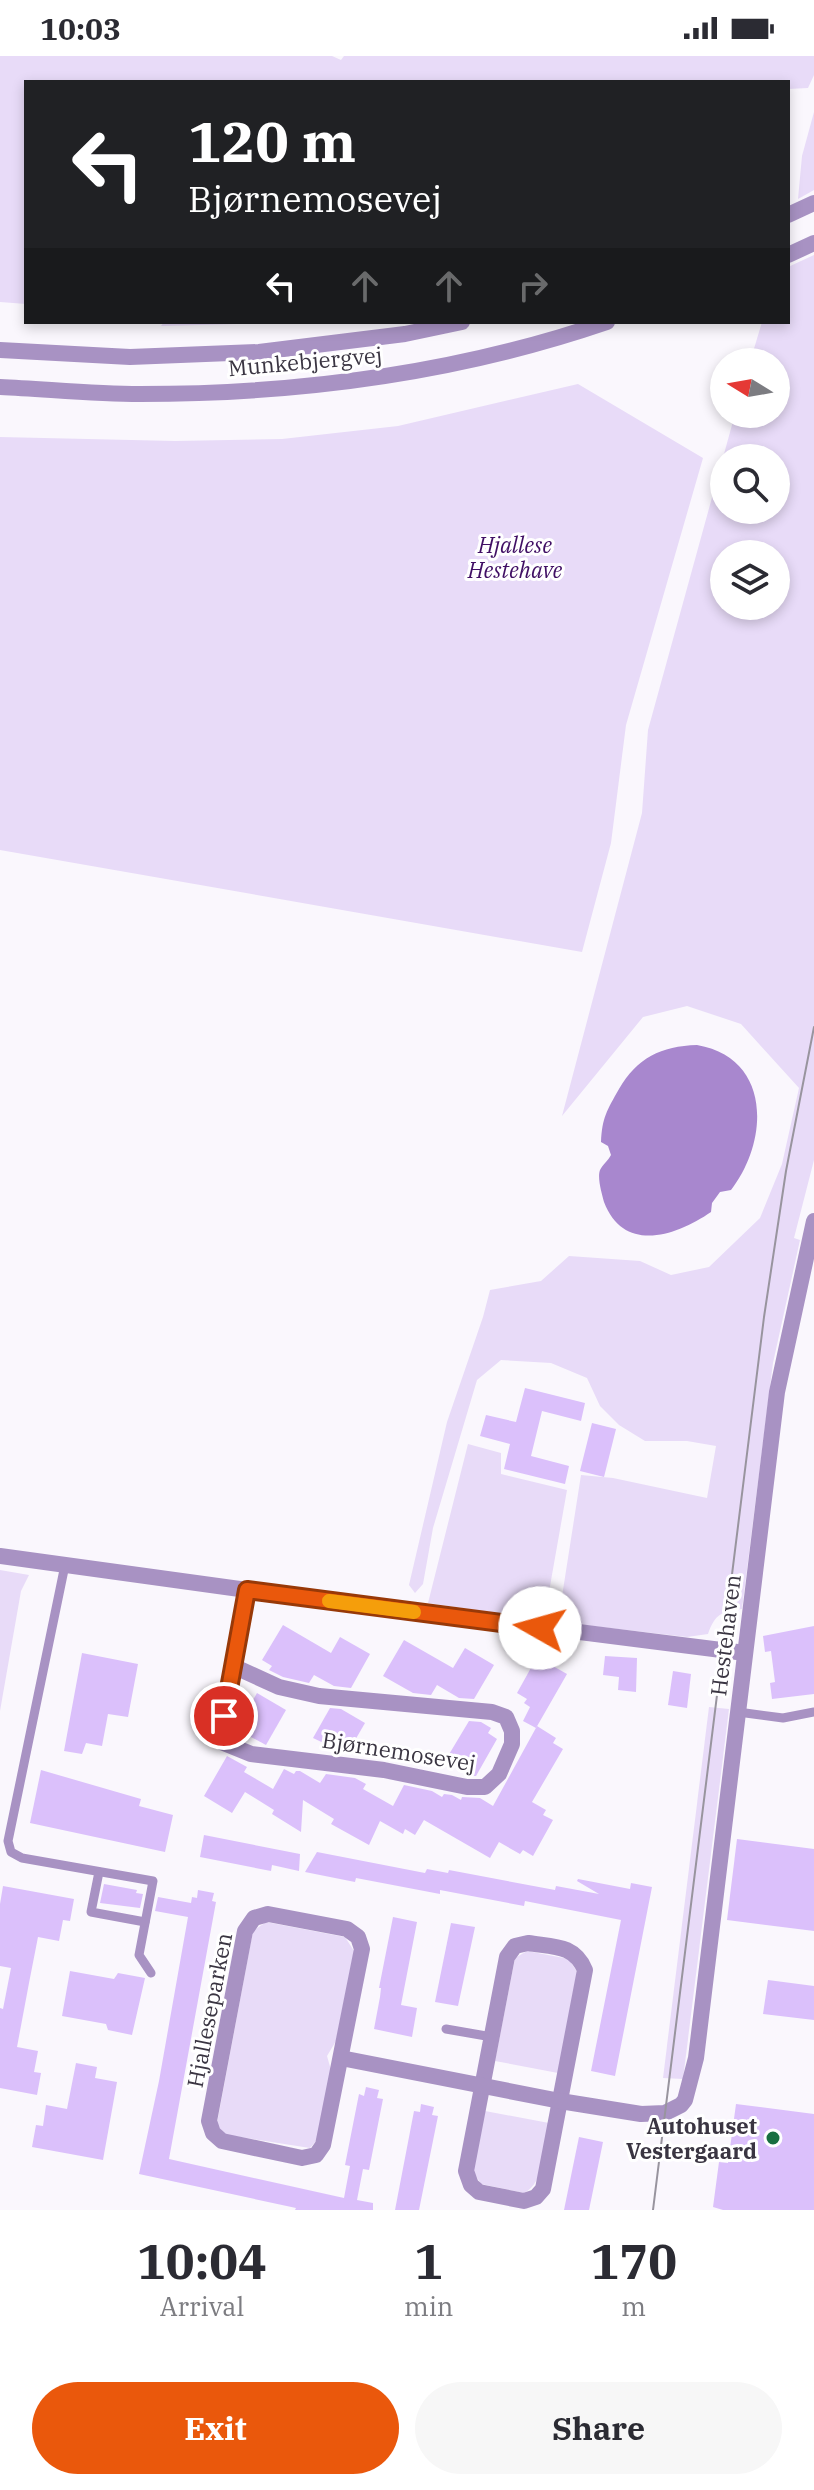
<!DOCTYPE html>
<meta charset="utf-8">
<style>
:root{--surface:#fff;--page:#f7f7f7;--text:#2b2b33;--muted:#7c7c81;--accent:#ea580c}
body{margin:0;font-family:"IBM Plex Serif",serif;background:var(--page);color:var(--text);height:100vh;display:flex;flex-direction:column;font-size:30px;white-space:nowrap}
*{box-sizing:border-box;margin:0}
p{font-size:26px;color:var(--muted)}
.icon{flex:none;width:44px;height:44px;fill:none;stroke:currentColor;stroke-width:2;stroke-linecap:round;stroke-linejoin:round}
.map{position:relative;height:2154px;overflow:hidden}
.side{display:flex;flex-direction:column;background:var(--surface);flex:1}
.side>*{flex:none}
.hud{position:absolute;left:24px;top:24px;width:766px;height:244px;border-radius:0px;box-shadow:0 4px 12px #0003;background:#202124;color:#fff;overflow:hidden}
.needle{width:52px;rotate:281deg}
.fabs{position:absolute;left:710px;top:292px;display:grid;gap:16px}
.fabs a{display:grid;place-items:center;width:80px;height:80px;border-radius:50%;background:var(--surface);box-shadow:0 4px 12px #0003;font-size:40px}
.pin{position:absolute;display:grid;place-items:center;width:68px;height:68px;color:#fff;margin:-34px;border:4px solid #fff;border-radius:50%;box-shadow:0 2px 8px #0007}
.me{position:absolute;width:88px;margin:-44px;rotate:277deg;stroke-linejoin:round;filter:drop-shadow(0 0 6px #0008)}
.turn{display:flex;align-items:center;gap:28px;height:168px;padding:0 32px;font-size:36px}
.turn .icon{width:104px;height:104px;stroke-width:2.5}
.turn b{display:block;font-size:56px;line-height:68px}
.lanes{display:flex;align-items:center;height:76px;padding:0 32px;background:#0003;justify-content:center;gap:40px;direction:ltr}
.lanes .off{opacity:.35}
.eta{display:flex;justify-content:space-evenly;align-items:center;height:136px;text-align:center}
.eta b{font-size:48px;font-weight:700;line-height:56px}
.action{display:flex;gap:16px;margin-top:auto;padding:16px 32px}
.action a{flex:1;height:92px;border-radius:48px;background:var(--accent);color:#fff;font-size:32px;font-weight:700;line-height:92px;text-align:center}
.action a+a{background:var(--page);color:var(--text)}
.status{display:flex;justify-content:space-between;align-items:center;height:56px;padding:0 40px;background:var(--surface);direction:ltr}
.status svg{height:22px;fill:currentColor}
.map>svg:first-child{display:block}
</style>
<div class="status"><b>10:03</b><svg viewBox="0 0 49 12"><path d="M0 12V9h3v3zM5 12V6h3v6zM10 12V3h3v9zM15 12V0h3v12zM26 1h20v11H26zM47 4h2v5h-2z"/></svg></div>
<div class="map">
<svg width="814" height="2154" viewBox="0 0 814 2154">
<rect width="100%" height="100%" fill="#faf7fd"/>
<g fill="#e8dbf8" fill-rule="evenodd">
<path d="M 0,0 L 332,0 L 341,4 L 344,0 L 814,0 L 814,19 L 808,32 L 788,33 L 788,26 L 26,26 L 26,248 L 0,246 Z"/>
<path d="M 814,56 L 814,134 L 798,143 L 802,100 Z"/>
<path d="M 814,199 L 814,1104 L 794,1182 L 800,1184 L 773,1307 L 742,1553 C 722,1555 715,1558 708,1578 L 687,1581 L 558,1566 L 581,1419 L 613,1422 L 707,1442 L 716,1390 L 687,1385 L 645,1385 L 619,1369 L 600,1350 L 587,1322 L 551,1307 L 501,1304 L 477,1324 L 433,1472 L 423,1528 L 415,1537 L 409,1529 L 447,1366 L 483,1261 L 490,1234 L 541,1225 L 569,1200 L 640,1205 L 671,1219 L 709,1211 L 760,1162 L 782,1108 L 799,1032 L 741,968 L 687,950 L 643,961 L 562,1060 L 642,757 L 648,674 L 735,358 L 776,358 L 776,306 L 750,306 L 762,266 L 788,266 L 788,211 ZM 724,402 L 776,402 L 776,454 L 724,454 ZM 724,498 L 776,498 L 776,550 L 724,550 Z"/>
<path d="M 164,266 L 311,266 L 161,270 Z"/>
<path d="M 578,328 L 703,402 L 626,669 L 611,787 L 582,896 L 0,794 L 0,381 L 175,385 L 282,383 L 398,370 Z"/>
<path d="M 468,1388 L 501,1397 L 501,1418 L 567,1434 L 544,1564 L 428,1547 Z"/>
<path d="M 0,1514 L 29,1519 L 21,1535 L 0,1655 Z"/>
<path d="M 709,1651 L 729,1653 L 683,2023 L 663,2022 Z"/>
<path d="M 266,1866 L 345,1881 L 354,1895 L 336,1985 L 327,2000 L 331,2014 L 317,2084 L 310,2092 L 227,2079 L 219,2073 L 217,2067 L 253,1875 Z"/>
<path d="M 527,1895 L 569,1903 L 577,1916 L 558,2017 L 495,2005 L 515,1902 Z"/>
<path d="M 485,2055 L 549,2067 C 545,2088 545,2127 524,2137 L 481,2128 L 473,2115 Z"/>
</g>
<path fill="#a887ce" d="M 697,989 C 772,1002 769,1085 731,1134 L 720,1136 L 712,1147 L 711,1156 C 676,1180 624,1198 604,1146 C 602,1138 597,1122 600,1114 C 603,1108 608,1105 611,1099 L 608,1090 L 601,1086 C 602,1062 607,1054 619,1033 C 637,1002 661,990 697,989 Z"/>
<g fill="#dbc0fb">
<path d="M 525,1332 L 585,1347 L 581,1365 L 542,1355 L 531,1400 L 569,1410 L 565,1428 L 504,1413 L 510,1388 L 480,1380 L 486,1359 L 516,1366 Z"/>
<path d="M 592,1367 L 616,1373 L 604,1421 L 580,1415 Z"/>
<path d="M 283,1569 L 331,1597 L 340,1581 L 370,1598 L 351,1632 L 334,1630 L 314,1619 L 309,1627 L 283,1621 L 269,1614 L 272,1610 L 262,1604 Z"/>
<path d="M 814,1570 L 814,1638 L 772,1643 L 770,1627 L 775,1626 L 771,1595 L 765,1596 L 763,1580 Z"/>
<path d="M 404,1584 L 453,1612 L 465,1592 L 494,1609 L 474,1643 L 459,1642 L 437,1629 L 431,1639 L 413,1637 L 383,1620 Z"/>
<path d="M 82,1597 L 138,1608 L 128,1661 L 108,1658 L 102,1690 L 86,1687 L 82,1698 L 64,1695 Z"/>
<path d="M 605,1600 L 637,1602 L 636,1636 L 618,1634 L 619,1621 L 603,1619 Z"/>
<path d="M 537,1601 L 567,1618 L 536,1672 L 523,1665 L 530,1651 L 524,1647 L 527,1643 L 517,1637 Z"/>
<path d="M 673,1615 L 691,1618 L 687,1652 L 668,1649 Z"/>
<path d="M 257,1637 L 286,1654 L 266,1689 L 236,1673 Z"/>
<path d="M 330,1652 L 341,1653 L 365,1667 L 347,1698 L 313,1682 Z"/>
<path d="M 469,1665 L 481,1666 L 491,1672 L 488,1677 L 497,1683 L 476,1720 L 471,1720 L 456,1711 L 458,1707 L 448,1700 Z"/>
<path d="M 537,1670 L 556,1682 L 553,1687 L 563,1693 L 532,1746 L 546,1754 L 543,1759 L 553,1764 L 533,1800 L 523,1794 L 520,1798 L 499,1786 L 490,1802 L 424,1764 L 415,1779 L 405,1773 L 403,1778 L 380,1765 L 369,1789 L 331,1768 L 334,1763 L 303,1744 L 301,1776 L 272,1758 L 274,1754 L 245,1736 L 232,1757 L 204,1740 L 227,1700 L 247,1711 L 244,1716 L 273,1733 L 284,1713 L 294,1718 L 296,1715 L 300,1715 L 320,1727 L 326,1718 L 355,1722 L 366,1728 L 363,1733 L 393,1750 L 404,1729 L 432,1735 L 442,1741 L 444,1738 L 452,1739 L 461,1744 L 462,1741 L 480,1742 L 493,1750 Z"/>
<path d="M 41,1714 L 141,1743 L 139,1750 L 173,1759 L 165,1796 L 30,1767 Z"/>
<path d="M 204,1779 L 300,1798 L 299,1815 L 272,1809 L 271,1815 L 200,1801 Z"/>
<path d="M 737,1783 L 814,1793 L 814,1875 L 727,1864 Z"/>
<path d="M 317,1796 L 425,1817 L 427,1813 L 448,1817 L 449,1814 L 555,1834 L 556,1830 L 599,1838 L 577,1825 L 578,1823 L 630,1833 L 631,1827 L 652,1831 L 615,2020 L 591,2015 L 621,1864 L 525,1845 L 524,1850 L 440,1834 L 440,1838 L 356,1822 L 355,1826 L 305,1816 Z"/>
<path d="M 104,1828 L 137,1834 L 136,1837 L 143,1838 L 140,1852 L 100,1847 Z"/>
<path d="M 3,1830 L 74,1843 L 70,1865 L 63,1864 L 59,1885 L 38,1881 L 29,1927 L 17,1991 L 38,1995 L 34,2016 L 41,2017 L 37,2039 L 0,2032 L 0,1952 L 3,1953 L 11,1912 L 0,1910 L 0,1848 Z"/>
<path d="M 198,1834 L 214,1837 L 212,1845 L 216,1846 L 169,2103 L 344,2142 L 350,2110 L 345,2109 L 359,2038 L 364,2040 L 366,2031 L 379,2034 L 377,2042 L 383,2043 L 369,2114 L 363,2113 L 357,2144 L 373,2147 L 373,2154 L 295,2154 L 296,2152 L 139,2118 L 159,2025 L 188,1861 L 155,1855 L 158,1841 L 191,1847 L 192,1841 L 197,1842 Z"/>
<path d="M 393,1861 L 417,1866 L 401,1949 L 417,1952 L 412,1981 L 374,1973 L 380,1941 L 381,1932 L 379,1932 Z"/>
<path d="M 451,1867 L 475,1871 L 458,1950 L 435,1946 Z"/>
<path d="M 70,1915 L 114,1923 L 118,1917 L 145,1922 L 132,1979 L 108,1974 L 106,1968 L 62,1960 Z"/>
<path d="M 768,1924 L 814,1930 L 814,1964 L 763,1958 Z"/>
<path d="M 76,2007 L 97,2011 L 95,2022 L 117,2026 L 103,2104 L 32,2091 L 36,2069 L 43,2070 L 46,2049 L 67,2053 Z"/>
<path d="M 421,2048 L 434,2051 L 432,2059 L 438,2060 L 419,2154 L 395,2154 L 414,2055 L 420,2056 Z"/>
<path d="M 736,2048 L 814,2058 L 814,2154 L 723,2154 L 713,2151 L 719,2106 L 728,2107 Z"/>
<path d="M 579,2081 L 603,2086 L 589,2154 L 564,2154 Z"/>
</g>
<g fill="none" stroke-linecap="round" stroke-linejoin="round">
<g stroke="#a892c3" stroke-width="9">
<path d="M 65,1509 L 8,1785 L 11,1796 L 22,1802 L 153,1825 L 139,1899 L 151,1917"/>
<path d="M 738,1656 L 783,1662 L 814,1656"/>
<path d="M 99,1816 L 91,1856 L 145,1866"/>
<path d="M 446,1973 L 492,1981"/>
</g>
<g stroke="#a892c3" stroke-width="16">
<path d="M 0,1500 L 247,1534 L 745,1597"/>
<path d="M 233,1610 L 279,1631 L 319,1640 L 492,1656 L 506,1661 L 512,1675 L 512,1688 L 499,1718 L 485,1731 L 467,1731 L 384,1714 L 251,1698 L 219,1685 L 247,1534"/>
<path d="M 268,1858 L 347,1873 L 358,1881 L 362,1893 L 323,2089 L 316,2099 L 302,2102 L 222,2085 L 213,2077 L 209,2065 L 245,1875 L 254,1862 Z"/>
<path d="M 528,1887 C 553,1891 574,1888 585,1914 L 543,2133 L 536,2141 L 524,2145 L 479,2136 L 471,2129 L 466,2115 L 507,1901 L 515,1890 Z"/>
<path d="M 341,2002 L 560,2045 L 641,2058 L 665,2057 L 681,2049 L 685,2044 L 696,2002 L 777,1336 L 814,1165"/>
</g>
<g stroke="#a892c3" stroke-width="16">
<path d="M 788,159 L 814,147"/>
<path d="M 788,199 L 814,187"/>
<path d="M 0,294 L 130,301 L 259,296 L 405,278 L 462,266"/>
<path d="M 0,331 C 46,333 93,338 140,338 C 298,338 458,317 607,266"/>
</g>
<path stroke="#98949e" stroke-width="2" d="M 653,2154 L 764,1261 L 786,1115 L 814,971"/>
</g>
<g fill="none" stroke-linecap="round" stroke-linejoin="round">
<defs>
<path id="route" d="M 224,1660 L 247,1534 L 540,1572"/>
</defs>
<use href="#route" stroke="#983908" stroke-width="20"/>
<use href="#route" stroke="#ea580c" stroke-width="14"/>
<path stroke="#f59e0b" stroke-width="14" d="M 329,1545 L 414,1556"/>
</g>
<circle fill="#186f41" stroke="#fff" stroke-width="3" cx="773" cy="2082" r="8"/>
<g text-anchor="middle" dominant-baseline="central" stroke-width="6" stroke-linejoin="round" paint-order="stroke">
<g font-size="22" fill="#3a3542" stroke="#fff">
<text transform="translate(305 305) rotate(-5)">Munkebjergvej</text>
<text transform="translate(725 1579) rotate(-83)">Hestehaven</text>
<text transform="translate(399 1695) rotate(9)">Bjørnemosevej</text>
<text transform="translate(209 1954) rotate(-79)">Hjalleseparken</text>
</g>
<g font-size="22" font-style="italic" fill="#400f64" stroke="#fff">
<text x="515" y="488">Hjallese<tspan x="515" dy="25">Hestehave</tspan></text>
</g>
<g font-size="22" font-weight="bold" fill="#3a3542" stroke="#fff" text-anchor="end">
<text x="757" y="2069">Autohuset<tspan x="757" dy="25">Vestergaard</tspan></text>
</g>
</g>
</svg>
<div class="fabs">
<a><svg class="needle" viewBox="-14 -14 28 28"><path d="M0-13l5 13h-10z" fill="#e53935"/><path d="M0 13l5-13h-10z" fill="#7c7c81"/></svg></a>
<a><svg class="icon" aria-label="search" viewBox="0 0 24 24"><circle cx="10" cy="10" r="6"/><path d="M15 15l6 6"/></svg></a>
<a><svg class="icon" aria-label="layers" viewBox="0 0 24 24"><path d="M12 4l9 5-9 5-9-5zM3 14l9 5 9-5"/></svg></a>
</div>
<div class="pin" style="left:224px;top:1660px;background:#d93025"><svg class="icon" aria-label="arrive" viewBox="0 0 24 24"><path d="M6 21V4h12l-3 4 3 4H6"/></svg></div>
<svg class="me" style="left:540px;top:1572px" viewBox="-20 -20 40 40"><circle r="19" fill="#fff"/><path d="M0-13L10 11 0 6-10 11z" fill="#ea580c"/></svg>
<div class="hud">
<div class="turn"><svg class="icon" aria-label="left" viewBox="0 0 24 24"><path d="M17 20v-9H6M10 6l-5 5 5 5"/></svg><div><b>120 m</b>Bjørnemosevej</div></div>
<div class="lanes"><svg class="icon" aria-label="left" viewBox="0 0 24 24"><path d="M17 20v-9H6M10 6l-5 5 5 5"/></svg><svg class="icon off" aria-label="ahead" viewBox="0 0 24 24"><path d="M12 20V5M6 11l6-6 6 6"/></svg><svg class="icon off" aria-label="ahead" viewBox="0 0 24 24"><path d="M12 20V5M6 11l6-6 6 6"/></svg><svg class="icon off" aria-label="right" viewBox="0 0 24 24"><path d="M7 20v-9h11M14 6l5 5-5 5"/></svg></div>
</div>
</div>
<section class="side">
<div class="eta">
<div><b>10:04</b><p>Arrival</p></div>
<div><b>1</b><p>min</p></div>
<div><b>170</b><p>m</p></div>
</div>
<div class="action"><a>Exit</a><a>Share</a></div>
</section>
